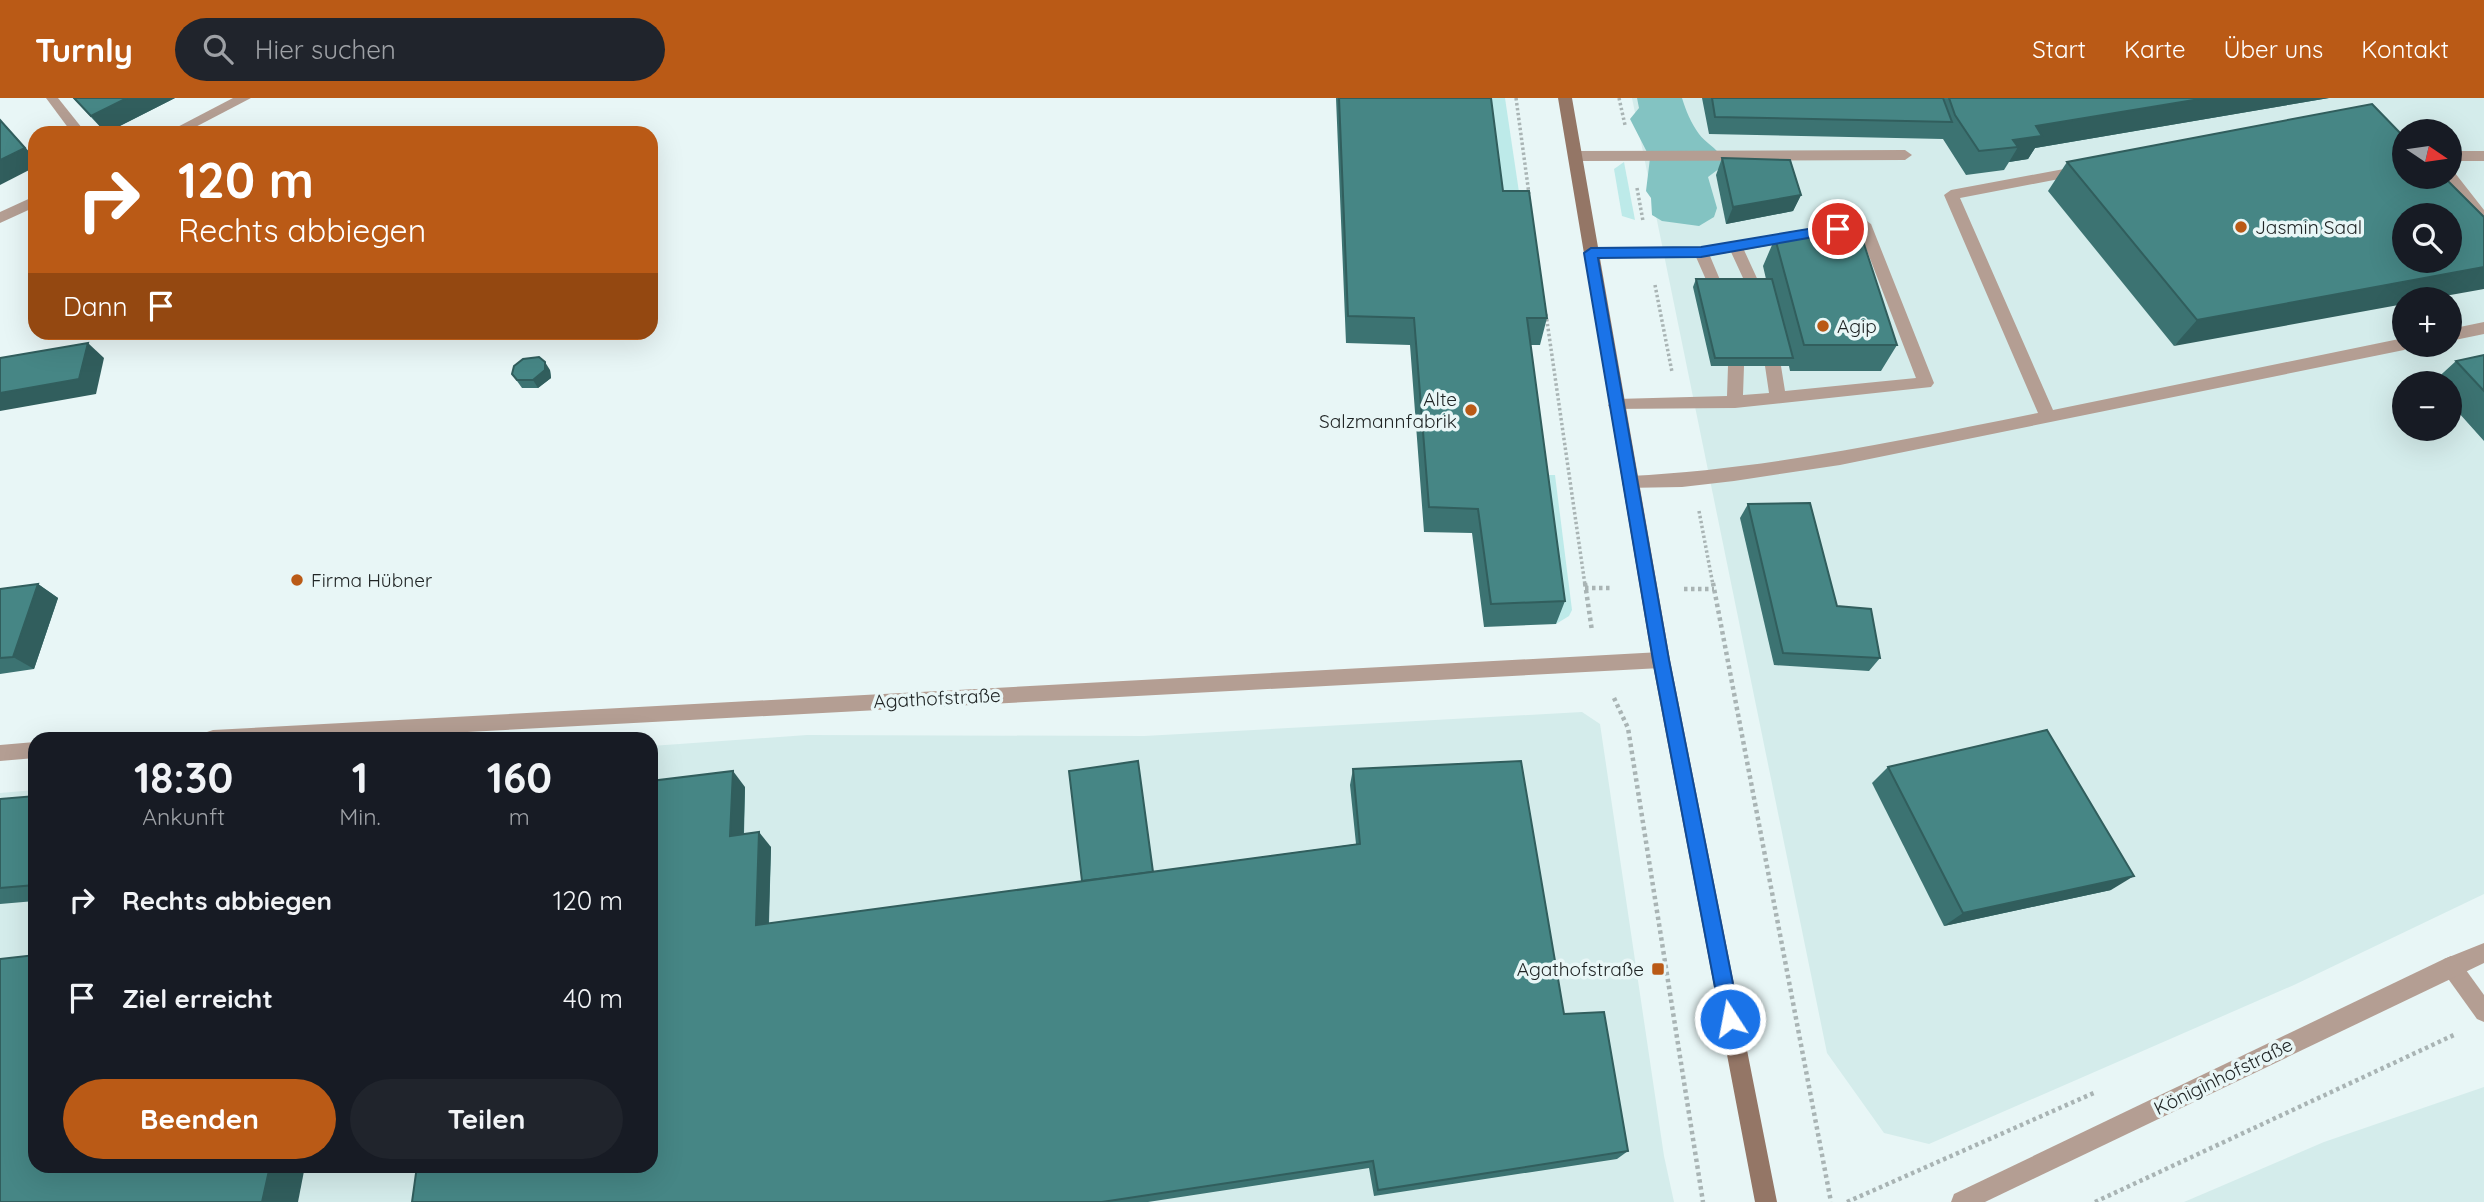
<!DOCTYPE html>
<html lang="de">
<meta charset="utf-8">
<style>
:root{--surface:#171b24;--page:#20242c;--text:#f1f3f6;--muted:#9ea1a6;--accent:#ba5a16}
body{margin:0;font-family:Quicksand,sans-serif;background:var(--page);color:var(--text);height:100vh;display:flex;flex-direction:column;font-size:26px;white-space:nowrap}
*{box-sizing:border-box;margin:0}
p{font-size:23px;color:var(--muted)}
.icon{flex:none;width:38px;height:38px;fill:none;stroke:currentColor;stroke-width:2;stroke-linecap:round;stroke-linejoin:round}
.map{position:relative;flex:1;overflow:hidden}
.side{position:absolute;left:28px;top:634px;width:630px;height:441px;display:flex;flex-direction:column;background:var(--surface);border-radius:21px;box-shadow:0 7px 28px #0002}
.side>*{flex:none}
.hud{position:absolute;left:28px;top:28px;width:630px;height:214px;border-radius:21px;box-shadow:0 7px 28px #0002;background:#ba5a16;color:#fff;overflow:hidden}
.needle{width:46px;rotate:103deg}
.buttons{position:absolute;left:2392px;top:21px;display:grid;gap:14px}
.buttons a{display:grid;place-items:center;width:70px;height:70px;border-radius:50%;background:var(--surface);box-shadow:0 7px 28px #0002;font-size:35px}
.pin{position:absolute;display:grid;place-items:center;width:60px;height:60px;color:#fff;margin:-30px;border:4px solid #fff;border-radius:50%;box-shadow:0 2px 7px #0007}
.me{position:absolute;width:77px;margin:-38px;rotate:349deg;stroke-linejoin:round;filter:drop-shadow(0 0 5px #0008)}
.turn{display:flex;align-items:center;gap:24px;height:147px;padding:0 35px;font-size:32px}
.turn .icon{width:91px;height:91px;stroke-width:2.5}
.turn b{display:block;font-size:49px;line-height:60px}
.then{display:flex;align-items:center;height:66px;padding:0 35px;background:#0003;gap:14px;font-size:26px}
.eta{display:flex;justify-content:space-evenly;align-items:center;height:119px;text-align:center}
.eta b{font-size:42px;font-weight:700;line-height:49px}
.cta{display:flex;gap:14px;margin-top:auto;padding:14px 35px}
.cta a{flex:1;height:80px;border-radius:42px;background:var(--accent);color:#fff;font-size:28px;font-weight:700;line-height:80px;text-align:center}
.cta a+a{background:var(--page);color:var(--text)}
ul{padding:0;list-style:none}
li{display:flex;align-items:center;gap:21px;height:98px;padding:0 35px}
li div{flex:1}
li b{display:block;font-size:26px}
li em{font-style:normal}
header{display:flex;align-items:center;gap:42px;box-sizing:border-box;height:98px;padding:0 35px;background:var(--accent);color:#fff}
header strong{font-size:33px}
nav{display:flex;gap:38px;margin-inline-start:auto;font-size:24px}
.search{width:490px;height:63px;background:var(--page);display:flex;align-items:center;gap:18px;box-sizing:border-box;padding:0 24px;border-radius:38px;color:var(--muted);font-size:26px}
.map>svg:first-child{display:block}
</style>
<header>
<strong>Turnly</strong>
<div class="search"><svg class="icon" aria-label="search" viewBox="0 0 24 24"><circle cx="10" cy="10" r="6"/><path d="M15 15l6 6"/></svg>Hier suchen</div>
<nav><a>Start</a><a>Karte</a><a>Über uns</a><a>Kontakt</a></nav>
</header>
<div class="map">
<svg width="2484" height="1104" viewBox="0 0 2484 1104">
<rect width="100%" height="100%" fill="#e8f6f6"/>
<g fill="#d4eceb" fill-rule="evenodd">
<path d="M 1632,0 L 2484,0 L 2484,796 L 2294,887 L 1929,1046 L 1884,1035 L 1827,955 ZM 2404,33 L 2450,33 L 2450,79 L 2404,79 ZM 2404,117 L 2450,117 L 2450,163 L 2404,163 ZM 2404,201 L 2450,201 L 2450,247 L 2404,247 ZM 2404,285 L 2450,285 L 2450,331 L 2404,331 Z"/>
<path d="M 1582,614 L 1600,626 L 1664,1058 L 1674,1104 L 0,1104 L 0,695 L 35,692 L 35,1068 L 651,1068 L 651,648 L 807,637 L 1144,638 Z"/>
<path d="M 2484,989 L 2484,1104 L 2184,1104 L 2324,1044 Z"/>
</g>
<g fill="#bdeae9">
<path d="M 1481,0 L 1505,0 L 1523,121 L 1498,121 Z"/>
<path d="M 1624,64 L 1635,122 L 1622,118 L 1614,71 Z"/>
<path d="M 1537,377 L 1555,377 L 1572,512 L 1569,518 L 1556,526 Z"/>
</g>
<path fill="#83c3c2" d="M 1637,0 L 1682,0 C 1686,13 1691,25 1699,36 C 1705,44 1716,50 1723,60 L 1720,70 L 1708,79 L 1717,110 L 1714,119 L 1699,128 L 1662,123 L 1652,117 L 1651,100 L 1646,93 L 1650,60 L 1630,21 L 1639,10 Z"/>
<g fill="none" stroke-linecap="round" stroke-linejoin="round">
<g stroke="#a9b4b4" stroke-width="3.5" stroke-dasharray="2.5 2.5" stroke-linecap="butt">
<path d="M 1516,0 L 1529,96"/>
<path d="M 1619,0 L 1625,27"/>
<path d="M 1637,90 L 1643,123"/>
<path d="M 1655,187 L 1672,274"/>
<path d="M 1546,216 L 1585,487"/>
<path d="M 1699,413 L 1713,487"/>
</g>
<g stroke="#a9b4b4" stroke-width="4.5" stroke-dasharray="3.5 3.5" stroke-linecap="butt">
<path d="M 1585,485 L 1592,533"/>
<path d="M 1713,485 L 1831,1104"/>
<path d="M 1585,490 L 1612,490"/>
<path d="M 1684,491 L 1714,491"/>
<path d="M 1614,600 L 1628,630 L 1703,1104"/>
<path d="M 1847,1104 L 2096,994"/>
<path d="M 2095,1104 L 2456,936"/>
</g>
<g fill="#b49e93" fill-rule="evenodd">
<path d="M 46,0 L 58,0 L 86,35 L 72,35 Z"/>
<path d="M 1905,52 L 1912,57 L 1905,62 L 1575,63 L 1568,58 L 1575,53 Z"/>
<rect x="2450" y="53" width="34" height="10"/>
<path d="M 2080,68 L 2087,73 L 2085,76 L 1960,100 L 2053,312 L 2404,240 L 2404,247 L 2411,247 L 2404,252 L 1840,367 L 1734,383 L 1682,389 L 1624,390 L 1622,385 L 1624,380 L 1630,378 C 1768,371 1903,342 2038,315 L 1944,97 L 1951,92 Z"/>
<path d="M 2450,73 L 2455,75 L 2484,112 L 2484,127 L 2479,126 L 2445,81 L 2443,79 L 2450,79 Z"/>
<path d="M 1864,121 L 1871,126 L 1934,285 L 1931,289 L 1735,310 L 1610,311 L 1608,307 L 1616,301 L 1727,298 L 1728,268 L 1736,262 L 1744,268 L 1743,297 L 1769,295 L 1765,268 L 1773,262 L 1781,268 L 1785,293 L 1916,280 L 1859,132 L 1744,152 L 1761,189 L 1754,194 L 1749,193 L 1731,154 L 1710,158 L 1723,189 L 1716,194 L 1711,193 L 1696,159 L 1591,160 L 1584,155 L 1591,150 L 1701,149 Z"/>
<path d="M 2484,224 L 2484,236 L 2450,243 L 2450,231 Z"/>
<path d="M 2451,858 L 2458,861 L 2484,897 L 2484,924 L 2477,921 L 2444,875 L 2441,868 L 2444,861 Z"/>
</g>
<g fill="#b49e93" fill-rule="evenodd">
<path d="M 233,0 L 251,0 L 184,35 L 166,35 Z"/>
<path d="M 35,98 L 35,109 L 0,125 L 0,114 Z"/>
<path d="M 1661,554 L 1667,557 L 1670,562 L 1667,567 L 1661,570 L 354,640 L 204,640 L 207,634 L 213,632 Z"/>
<path d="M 35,644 L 35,660 L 0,663 L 0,647 Z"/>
<path d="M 2484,845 L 2484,865 L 1985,1104 L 1951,1104 L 1954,1096 L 2444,861 Z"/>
</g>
<path fill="#947666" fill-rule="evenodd" d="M 1558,0 L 1572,0 L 1670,562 L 1777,1104 L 1755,1104 L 1652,562 Z"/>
</g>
<g fill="#3c7372">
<path d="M 73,0 L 175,0 L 106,35 Z"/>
<path d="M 1336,0 L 1491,0 L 1503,93 L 1547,220 L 1540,247 L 1530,247 L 1565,503 L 1556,526 L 1484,529 L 1472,435 L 1424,434 L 1410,247 L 1346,245 Z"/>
<path d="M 1702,0 L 2329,0 L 2035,50 L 2028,61 L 2009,64 L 2004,72 L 1966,77 L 1943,41 L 1709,36 Z"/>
<path d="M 2404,39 L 2174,248 L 2048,93 L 2067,64 Z"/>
<path d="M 1722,60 L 1801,97 L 1793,113 L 1726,126 L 1716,77 Z"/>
<path d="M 1775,140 L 1897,247 L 1881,273 L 1790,273 L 1789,268 L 1711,268 L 1693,189 L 1696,181 L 1766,181 L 1763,168 Z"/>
<path d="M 491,234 L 582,234 L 580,240 L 494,238 Z"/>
<path d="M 2484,257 L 2484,343 L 2450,305 L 2450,285 L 2432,285 L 2456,263 Z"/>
<path d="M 550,272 L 551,280 L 538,290 L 522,290 L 512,276 Z"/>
<path d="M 1748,406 L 1837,508 L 1880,560 L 1869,573 L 1774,567 L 1740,420 Z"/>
<path d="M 38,486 L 58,500 L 34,571 L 0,576 L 0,491 Z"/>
<path d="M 1888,669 L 2111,792 L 1944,828 L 1872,685 Z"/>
<path d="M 1353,671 L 1564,916 L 1628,1053 L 1617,1061 L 1374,1098 L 1369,1070 L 1148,1104 L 412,1104 L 745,689 L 744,736 L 771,749 L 769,826 L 1356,746 L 1350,687 Z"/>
<path d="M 35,698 L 35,803 L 0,806 L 0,701 Z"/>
</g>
<g fill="#315e5d">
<path d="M 127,0 L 175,0 L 106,35 L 91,18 Z"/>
<path d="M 2206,0 L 2329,0 L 2035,50 L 2028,61 L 2009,64 L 2018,49 L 2013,42 L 2036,28 Z"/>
<path d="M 0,22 L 35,60 L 35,69 L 0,87 Z"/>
<path d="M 1801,97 L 1793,113 L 1726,126 L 1733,109 Z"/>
<path d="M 2484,169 L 2484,191 L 2428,201 L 2404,201 L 2404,206 L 2174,248 L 2197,222 Z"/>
<path d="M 88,245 L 104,260 L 96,296 L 0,313 L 0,295 Z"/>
<path d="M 545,264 L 550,272 L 551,280 L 538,290 L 533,282 Z"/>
<path d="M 38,486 L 58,500 L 34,571 L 13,559 Z"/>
<path d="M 733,673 L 745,689 L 743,752 L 730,738 Z"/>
<path d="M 759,734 L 771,749 L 768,840 L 756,827 Z"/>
<path d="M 2134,778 L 2111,792 L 1944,828 L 1963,815 Z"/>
<path d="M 270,1068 L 305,1068 L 298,1104 L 262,1104 Z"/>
</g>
<g fill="#468685" stroke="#315e5d" stroke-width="2" fill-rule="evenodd">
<path d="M 74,0 L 127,0 L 91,18 Z"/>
<path d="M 1339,0 L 1491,0 L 1503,93 L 1529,93 L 1547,220 L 1527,220 L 1565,503 L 1491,506 L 1478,411 L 1429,409 L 1414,220 L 1348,218 Z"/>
<path d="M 1712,0 L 1943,0 L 1952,24 L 1715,19 Z"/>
<path d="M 1949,0 L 2206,0 L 2036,28 L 2042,38 L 2013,42 L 2018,49 L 1979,53 L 1955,17 Z"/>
<path d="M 2372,6 L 2404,39 L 2404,79 L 2444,79 L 2484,119 L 2484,169 L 2197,222 L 2067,64 ZM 2404,117 L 2450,117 L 2450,163 L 2404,163 Z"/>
<path d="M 0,22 L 25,50 L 0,62 Z"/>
<path d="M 1722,60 L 1790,62 L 1801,97 L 1733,109 Z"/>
<path d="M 1775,140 L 1862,140 L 1897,247 L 1804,247 Z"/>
<path d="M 1696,181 L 1772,181 L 1793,260 L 1715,260 Z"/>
<path d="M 88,245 L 79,281 L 0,295 L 0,260 Z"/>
<path d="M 2484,257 L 2484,293 L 2456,263 Z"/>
<path d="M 539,259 L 545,264 L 545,272 L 533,282 L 517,282 L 512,276 L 514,268 L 523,261 Z"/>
<path d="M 1810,405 L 1837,508 L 1871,511 L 1880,560 L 1783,555 L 1748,406 Z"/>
<path d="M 38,486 L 13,559 L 0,560 L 0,491 Z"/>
<path d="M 2047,632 L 2134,778 L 1963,815 L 1888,669 Z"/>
<path d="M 1138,663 L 1153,774 L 1082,783 L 1069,673 Z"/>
<path d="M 1521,663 L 1564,916 L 1604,914 L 1628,1053 L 1378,1092 L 1373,1063 L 1102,1104 L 412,1104 L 417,1068 L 651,1068 L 651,683 L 733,673 L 730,738 L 759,734 L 756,827 L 1360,746 L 1353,671 Z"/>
<path d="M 35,698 L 35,787 L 0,790 L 0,701 Z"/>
<path d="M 35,857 L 35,1068 L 270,1068 L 262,1104 L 0,1104 L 0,861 Z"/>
</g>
<path fill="#1a73e8" stroke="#114b97" stroke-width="2" d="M 1838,126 L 1844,131 L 1842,134 L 1701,159 L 1598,160 L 1669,562 L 1740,921 L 1737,928 L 1730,930 L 1724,928 L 1721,921 L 1653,562 L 1584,155 L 1591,150 L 1701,149 Z"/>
<g fill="#ba5a16" stroke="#e8f6f6" stroke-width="2.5">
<circle cx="2241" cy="129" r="7"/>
<circle cx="1823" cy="228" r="7"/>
<circle cx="1471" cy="312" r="7"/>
<circle cx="297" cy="482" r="7"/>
<rect x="1651" y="864" width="14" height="14" rx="3.5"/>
</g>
<g text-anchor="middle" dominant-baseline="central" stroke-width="7" stroke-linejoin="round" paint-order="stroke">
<g font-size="19" fill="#202525" stroke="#e8f6f6" text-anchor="start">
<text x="2255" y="129">Jasmin Saal</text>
<text x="1837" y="228">Agip</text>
<text x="1457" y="301" text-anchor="end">Alte<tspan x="1457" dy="22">Salzmannfabrik</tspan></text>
<text x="311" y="482">Firma Hübner</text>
<text x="1644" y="871" text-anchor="end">Agathofstraße</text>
</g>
<g font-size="19" fill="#202525" stroke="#e8f6f6">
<text transform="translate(937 600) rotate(-3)">Agathofstraße</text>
<text transform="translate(2223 978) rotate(-26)">Königinhofstraße</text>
</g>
</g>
</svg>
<div class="buttons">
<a><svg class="needle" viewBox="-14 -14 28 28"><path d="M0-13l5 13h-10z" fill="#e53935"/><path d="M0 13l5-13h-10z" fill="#9ea1a6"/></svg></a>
<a><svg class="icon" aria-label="search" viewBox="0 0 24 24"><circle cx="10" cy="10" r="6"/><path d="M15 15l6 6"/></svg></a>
<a>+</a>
<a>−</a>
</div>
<div class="pin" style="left:1838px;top:131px;background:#d93025"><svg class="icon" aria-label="arrive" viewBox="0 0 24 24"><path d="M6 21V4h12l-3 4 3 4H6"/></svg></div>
<svg class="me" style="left:1730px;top:921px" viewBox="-20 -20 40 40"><circle r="17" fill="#1a73e8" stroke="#fff" stroke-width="3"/><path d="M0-11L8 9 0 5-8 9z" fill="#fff"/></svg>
<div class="hud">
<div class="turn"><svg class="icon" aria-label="right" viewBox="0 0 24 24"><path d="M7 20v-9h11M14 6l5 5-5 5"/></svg><div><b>120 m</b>Rechts abbiegen</div></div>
<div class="then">Dann<svg class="icon" aria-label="arrive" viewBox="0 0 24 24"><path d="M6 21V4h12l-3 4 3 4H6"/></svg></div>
</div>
<section class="side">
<div class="eta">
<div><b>18:30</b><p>Ankunft</p></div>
<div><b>1</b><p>Min.</p></div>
<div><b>160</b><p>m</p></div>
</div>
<ul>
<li><svg class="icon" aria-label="right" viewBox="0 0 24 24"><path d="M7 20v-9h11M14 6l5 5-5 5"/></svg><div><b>Rechts abbiegen</b></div><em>120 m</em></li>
<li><svg class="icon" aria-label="arrive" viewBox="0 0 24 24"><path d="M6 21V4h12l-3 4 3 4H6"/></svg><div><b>Ziel erreicht</b></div><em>40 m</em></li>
</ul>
<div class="cta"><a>Beenden</a><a>Teilen</a></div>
</section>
</div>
